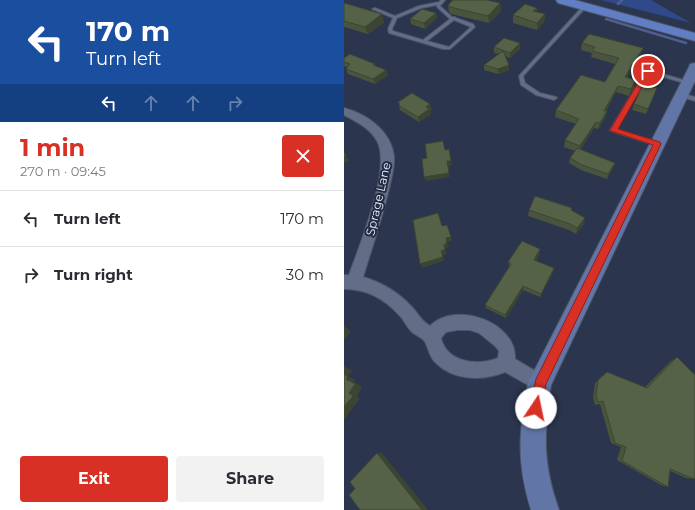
<!DOCTYPE html>
<meta charset="utf-8">
<style>
:root{--surface:#fff;--page:#f2f2f3;--text:#2b2b33;--muted:#7c7c81;--line:#e1e1e2;--accent:#d93025}
body{margin:0;font-family:Montserrat,sans-serif;background:var(--page);color:var(--text);height:100vh;display:flex;flex-direction:column;font-size:15px;white-space:nowrap}
*{box-sizing:border-box;margin:0}
p{font-size:13px;color:var(--muted)}
.icon{flex:none;width:22px;height:22px;fill:none;stroke:currentColor;stroke-width:2;stroke-linecap:round;stroke-linejoin:round}
.map{position:relative;flex:1;overflow:hidden}
.drawer{display:flex;flex-direction:column;background:var(--surface);width:344px}
.drawer>*{flex:none}
.top-card{background:#1a4fa0;color:#fff;overflow:hidden}
.pin{position:absolute;display:grid;place-items:center;width:34px;height:34px;color:#fff;margin:-17px;border:2px solid #fff;border-radius:50%;box-shadow:0 1px 4px #0007}
.me{position:absolute;width:44px;margin:-22px;rotate:11deg;stroke-linejoin:round;filter:drop-shadow(0 0 3px #0008)}
.turn{display:flex;align-items:center;gap:14px;height:84px;padding:0 20px;font-size:18px}
.turn .icon{width:52px;height:52px;stroke-width:2.5}
.turn b{display:block;font-size:28px;line-height:34px}
.lanes{display:flex;align-items:center;height:38px;padding:0 20px;background:#0003;justify-content:center;gap:20px;direction:ltr}
.lanes .off{opacity:.35}
.round{display:grid;place-items:center;flex:none;width:42px;height:42px;border-radius:4px;background:var(--page)}
.overview{display:flex;align-items:center;justify-content:space-between;height:68px;padding:0 20px}
h1{font-size:24px;font-weight:700;line-height:30px;color:var(--accent)}
.cta{display:flex;gap:8px;margin-top:auto;padding:8px 20px}
.cta a{flex:1;height:46px;border-radius:4px;background:var(--accent);color:#fff;font-size:16px;font-weight:700;line-height:46px;text-align:center}
.cta a+a{background:var(--page);color:var(--text)}
ul{padding:0;list-style:none}
li{display:flex;align-items:center;gap:12px;height:56px;padding:0 20px;border-top:1px solid var(--line)}
li div{flex:1}
li b{display:block;font-size:15px}
li em{font-style:normal}
main{display:flex;flex:1;min-height:0}
.map>svg:first-child{display:block}
</style>
<main>
<section class="drawer">
<div class="top-card">
<div class="turn"><svg class="icon" aria-label="left" viewBox="0 0 24 24"><path d="M17 20v-9H6M10 6l-5 5 5 5"/></svg><div><b>170 m</b>Turn left</div></div>
<div class="lanes"><svg class="icon" aria-label="left" viewBox="0 0 24 24"><path d="M17 20v-9H6M10 6l-5 5 5 5"/></svg><svg class="icon off" aria-label="ahead" viewBox="0 0 24 24"><path d="M12 20V5M6 11l6-6 6 6"/></svg><svg class="icon off" aria-label="ahead" viewBox="0 0 24 24"><path d="M12 20V5M6 11l6-6 6 6"/></svg><svg class="icon off" aria-label="right" viewBox="0 0 24 24"><path d="M7 20v-9h11M14 6l5 5-5 5"/></svg></div>
</div>
<div class="overview"><div><h1>1 min</h1><p>270 m · 09:45</p></div><a class="round" style="background:#d93025;color:#fff"><svg class="icon" aria-label="close" viewBox="0 0 24 24"><path d="M6 6l12 12M18 6L6 18"/></svg></a></div>
<ul>
<li><svg class="icon" aria-label="left" viewBox="0 0 24 24"><path d="M17 20v-9H6M10 6l-5 5 5 5"/></svg><div><b>Turn left</b></div><em>170 m</em></li>
<li><svg class="icon" aria-label="right" viewBox="0 0 24 24"><path d="M7 20v-9h11M14 6l5 5-5 5"/></svg><div><b>Turn right</b></div><em>30 m</em></li>
</ul>
<div class="cta"><a>Exit</a><a>Share</a></div>
</section>
<div class="map">
<svg width="351" height="510" viewBox="0 0 351 510">
<rect width="100%" height="100%" fill="#2b354d"/>
<path fill="#30498a" d="M 257,0 L 307,0 L 347,23 Z"/>
<g fill="none" stroke-linecap="round" stroke-linejoin="round">
<g stroke="#4f5e8e" stroke-width="2.5">
<path d="M 274,4 L 278,0"/>
<path d="M 262,19 L 342,43"/>
</g>
<defs>
<g id="lane">
<path d="M 97,0 L 101,0 L 96,6 L 108,17 L 111,17 L 112,18 L 129,24 L 131,27 L 106,49 L 99,49 L 45,33 L 44,29 L 49,18 L 28,9 L 31,8 L 51,16 L 75,6 L 95,2 ZM 93,5 L 93,7 L 106,19 L 79,40 L 49,31 L 48,29 L 53,18 L 77,8 ZM 110,20 L 127,27 L 105,47 L 83,41 Z"/>
<path d="M 240,5 L 243,6 L 179,76 L 181,83 L 196,93 L 212,97 L 213,98 L 210,100 L 192,95 L 177,85 L 175,76 Z"/>
<path d="M 302,70 L 306,70 L 346,82 L 344,84 L 305,73 L 272,129 L 315,143 L 316,144 L 313,146 L 267,131 L 266,130 Z"/>
<path d="M 337,93 L 351,97 L 351,101 L 335,96 L 334,95 Z"/>
</g>
<path id="street" d="M 0,108 C 23,114 47,131 50,156 C 51,167 47,179 45,189 C 38,219 28,248 19,277 C 37,282 54,292 67,306 C 75,314 76,320 86,326 C 111,300 173,322 171,359 L 202,377 L 205,383 L 202,389 L 196,392 L 161,372 C 139,381 110,381 92,363 C 85,357 85,349 81,342 C 79,337 70,335 67,331 C 62,326 60,320 56,316 C 41,299 23,289 0,289 L 0,275 L 5,275 C 15,246 48,168 33,141 C 26,128 13,122 0,115 ZM 114,330 L 126,330 L 135,333 L 151,346 L 155,351 L 154,358 C 134,366 103,363 97,338 L 102,332 Z"/>
<path id="secondary" d="M 351,63 L 351,81 L 207,385 C 200,433 198,463 215,510 L 187,510 C 172,462 175,431 184,383 L 345,67 L 346,64 Z"/>
<path id="primary" d="M 212,0 L 231,0 L 351,33 L 351,41 L 214,3 Z"/>
</defs>
<use href="#lane" stroke="#4b5467" stroke-width="2"/>
<use href="#street" stroke="#4b5467" stroke-width="2"/>
<use href="#secondary" stroke="#4b5467" stroke-width="2"/>
<use href="#primary" stroke="#4b5467" stroke-width="2"/>
<use href="#lane" fill="#626e88" fill-rule="evenodd"/>
<use href="#street" fill="#626e88" fill-rule="evenodd"/>
<use href="#secondary" fill="#6176a7" fill-rule="evenodd"/>
<use href="#primary" fill="#617ec5" fill-rule="evenodd"/>
</g>
<g fill="#4a543d">
<path d="M 156,3 L 157,11 L 145,23 L 107,14 L 105,12 L 104,5 Z"/>
<path d="M 0,4 L 40,22 L 24,34 L 0,27 Z"/>
<path d="M 193,8 L 193,12 L 201,14 L 200,22 L 193,30 L 169,23 L 169,15 Z"/>
<path d="M 92,13 L 93,18 L 81,29 L 67,24 L 66,19 Z"/>
<path d="M 176,43 L 176,49 L 166,58 L 161,56 L 165,65 L 165,70 L 154,74 L 140,70 L 140,65 L 155,54 L 150,53 L 150,47 Z"/>
<path d="M 238,43 L 299,48 L 297,55 L 283,77 L 290,87 L 285,96 L 272,92 L 262,111 L 263,111 L 261,118 L 254,129 L 250,128 L 237,149 L 269,168 L 263,179 L 237,170 L 225,163 L 226,158 L 231,151 L 220,147 L 221,140 L 232,124 L 211,117 L 212,110 L 261,82 L 271,64 L 247,57 L 248,53 L 237,50 Z"/>
<path d="M 0,58 L 31,64 L 32,67 L 42,70 L 44,75 L 31,84 L 4,74 L 2,69 L 3,67 L 0,66 Z"/>
<path d="M 294,93 L 311,93 L 302,114 L 288,110 L 290,104 L 293,99 L 292,98 Z"/>
<path d="M 54,102 L 88,109 L 86,111 L 87,114 L 75,122 L 59,112 L 56,110 Z"/>
<path d="M 185,210 L 228,210 L 240,224 L 232,234 L 225,230 L 184,216 Z"/>
<path d="M 196,253 L 192,261 L 210,268 L 209,272 L 196,297 L 179,290 L 162,318 L 142,308 L 141,305 L 166,267 L 165,266 L 164,262 Z"/>
<path d="M 333,357 L 350,479 L 342,478 L 326,471 L 324,487 L 317,485 L 273,460 L 277,447 L 267,443 L 256,404 L 251,405 L 249,398 L 251,383 L 263,372 L 301,387 L 327,361 Z"/>
</g>
<g fill="#3c4532">
<path d="M 156,3 L 157,11 L 145,23 L 144,16 Z"/>
<path d="M 193,8 L 193,15 L 189,11 Z"/>
<path d="M 92,13 L 93,18 L 81,29 L 80,23 Z"/>
<path d="M 38,14 L 40,22 L 24,34 L 21,27 Z"/>
<path d="M 201,14 L 200,22 L 193,30 L 193,23 Z"/>
<path d="M 176,43 L 176,49 L 166,58 L 166,53 Z"/>
<path d="M 299,48 L 297,55 L 279,84 L 281,77 Z"/>
<path d="M 165,65 L 165,70 L 154,74 L 154,69 Z"/>
<path d="M 42,70 L 44,75 L 31,84 L 29,79 Z"/>
<path d="M 292,80 L 290,87 L 285,96 L 287,89 Z"/>
<path d="M 274,86 L 272,92 L 258,117 L 260,111 Z"/>
<path d="M 86,104 L 88,109 L 86,111 L 87,114 L 75,122 L 74,117 L 82,107 Z"/>
<path d="M 263,111 L 261,118 L 254,129 L 256,123 Z"/>
<path d="M 252,122 L 250,128 L 235,152 L 236,146 Z"/>
<path d="M 105,149 L 108,165 L 104,166 L 106,177 L 82,181 L 80,177 L 103,161 Z"/>
<path d="M 0,152 L 5,161 L 0,163 Z"/>
<path d="M 271,163 L 269,168 L 263,179 L 264,174 Z"/>
<path d="M 241,218 L 240,224 L 232,234 L 233,228 Z"/>
<path d="M 107,237 L 108,241 L 103,242 L 102,238 Z"/>
<path d="M 103,242 L 105,246 L 101,249 L 103,254 L 99,255 L 100,261 L 78,268 L 76,264 L 97,251 L 100,245 Z"/>
<path d="M 196,249 L 196,253 L 190,264 L 190,260 Z"/>
<path d="M 210,268 L 209,272 L 196,297 L 197,294 Z"/>
<path d="M 179,286 L 179,290 L 162,318 L 161,315 Z"/>
<path d="M 0,326 L 7,331 L 0,340 Z"/>
<path d="M 0,366 L 8,371 L 4,376 L 11,380 L 10,382 L 18,387 L 13,396 L 16,398 L 0,420 L 0,407 L 5,393 L 2,379 L 0,374 Z"/>
<path d="M 33,453 L 38,453 L 84,510 L 78,510 Z"/>
</g>
<g fill="#566247" stroke="#3c4532">
<path d="M 109,0 L 143,0 L 156,3 L 144,16 L 106,7 L 104,5 Z"/>
<path d="M 0,3 L 38,14 L 21,27 L 0,21 Z"/>
<path d="M 181,4 L 193,8 L 189,11 L 201,14 L 193,23 L 169,15 Z"/>
<path d="M 78,9 L 92,13 L 80,23 L 66,19 Z"/>
<path d="M 245,34 L 299,48 L 281,77 L 292,80 L 287,89 L 274,86 L 260,111 L 263,111 L 256,123 L 252,122 L 236,146 L 221,140 L 235,119 L 212,110 L 237,75 L 261,82 L 275,58 L 248,51 L 251,47 L 238,43 Z"/>
<path d="M 160,38 L 176,43 L 166,53 L 150,47 Z"/>
<path d="M 159,51 L 165,65 L 154,69 L 140,65 Z"/>
<path d="M 6,54 L 31,64 L 29,65 L 42,70 L 29,79 L 2,69 L 6,64 L 0,62 L 0,58 Z"/>
<path d="M 299,84 L 313,88 L 304,109 L 290,104 L 295,94 L 294,93 Z"/>
<path d="M 68,93 L 86,104 L 82,107 L 85,109 L 74,117 L 57,107 L 55,105 L 56,104 L 54,102 Z"/>
<path d="M 99,141 L 101,150 L 105,149 L 107,161 L 103,161 L 105,173 L 80,177 L 78,159 L 83,158 L 81,144 Z"/>
<path d="M 233,148 L 271,163 L 264,174 L 238,165 L 226,158 Z"/>
<path d="M 0,152 L 2,156 L 0,157 Z"/>
<path d="M 191,196 L 228,208 L 227,210 L 241,218 L 233,228 L 226,224 L 185,210 Z"/>
<path d="M 94,213 L 98,226 L 103,225 L 107,237 L 102,238 L 103,242 L 100,245 L 101,250 L 97,251 L 99,257 L 76,264 L 69,220 Z"/>
<path d="M 178,241 L 196,249 L 190,260 L 210,268 L 197,294 L 179,286 L 161,315 L 141,305 L 167,264 L 164,262 Z"/>
<path d="M 333,357 L 351,375 L 351,478 L 350,479 L 326,469 L 324,487 L 278,461 L 282,447 L 271,443 L 259,401 L 254,402 L 252,396 L 254,380 L 263,372 L 303,388 Z"/>
<path d="M 0,374 L 4,377 L 2,379 L 11,384 L 5,393 L 9,396 L 0,407 Z"/>
<path d="M 33,453 L 78,510 L 16,510 L 5,495 L 11,489 L 6,482 Z"/>
</g>
<path fill="#d93025" stroke="#8d1f18" d="M 304,69 L 307,71 L 274,129 L 316,142 L 317,144 L 202,384 L 196,412 L 192,414 L 188,412 L 186,408 L 192,379 L 309,145 L 267,131 L 266,130 L 301,71 Z"/>
<g text-anchor="middle" dominant-baseline="central" stroke-width="4" stroke-linejoin="round" paint-order="stroke">
<g font-size="12" fill="#ecf2ff" stroke="#212b42">
<text transform="translate(34 199) rotate(-77)">Sprage Lane</text>
</g>
</g>
</svg>
<div class="pin" style="left:304px;top:71px;background:#d93025"><svg class="icon" aria-label="arrive" viewBox="0 0 24 24"><path d="M6 21V4h12l-3 4 3 4H6"/></svg></div>
<svg class="me" style="left:192px;top:408px" viewBox="-20 -20 40 40"><circle r="19" fill="#fff"/><path d="M0-13L10 11 0 6-10 11z" fill="#d93025"/></svg>
</div>
</main>
